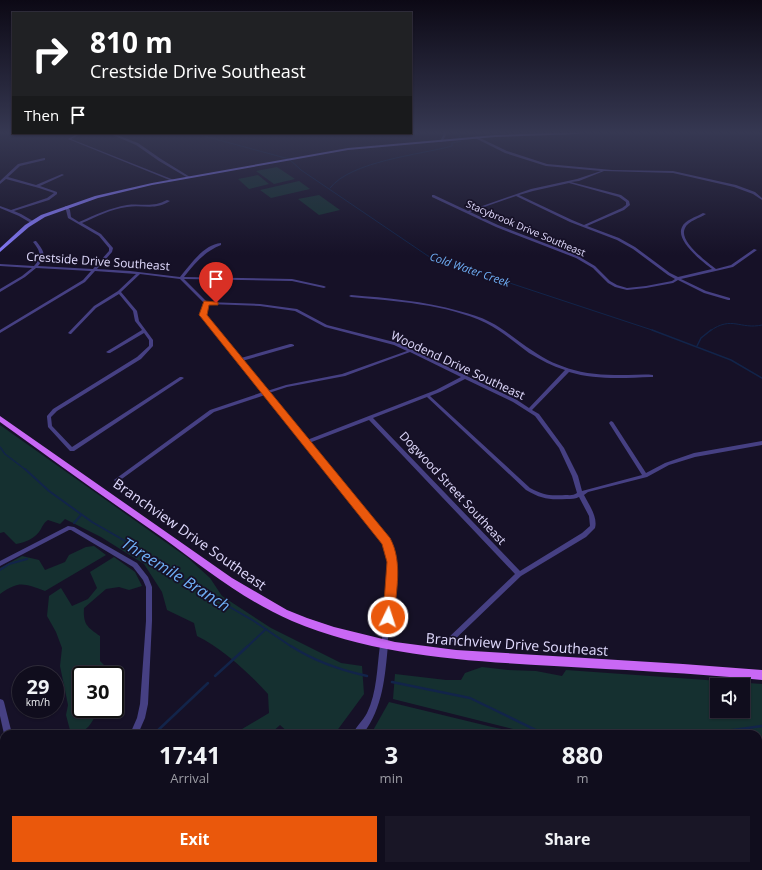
<!DOCTYPE html>
<style>
:root{--surface:#100d1d;--page:#191626;--text:#f1f3f6;--muted:#9c9ca4;--line:#302d3b;--accent:#ea580c}
body{margin:0;font-family:"Open Sans",sans-serif;background:var(--page);color:var(--text);height:100vh;display:flex;flex-direction:column;font-size:15px;white-space:nowrap}
*{box-sizing:border-box;margin:0}
p{font-size:13px;color:var(--muted)}
.icon{flex:none;width:22px;height:22px;fill:none;stroke:currentColor;stroke-width:2;stroke-linecap:round;stroke-linejoin:round}
.map{position:relative;flex:1;overflow:hidden}
.side{position:absolute;left:0px;top:730px;width:762px;height:140px;display:flex;flex-direction:column;background:var(--surface);border-radius:12px 12px 0 0;box-shadow:0 1px 3px #0004,0 0 0 1px var(--line)}
.side>*{flex:none}
.banner{position:absolute;left:12px;top:12px;width:400px;height:122px;border-radius:0px;box-shadow:0 1px 3px #0004,0 0 0 1px var(--line);background:#202124;color:#fff;overflow:hidden}
.buttons{position:absolute;left:710px;top:678px;display:grid;gap:8px}
.buttons a{display:grid;place-items:center;width:40px;height:40px;border-radius:0px;background:var(--surface);box-shadow:0 1px 3px #0004,0 0 0 1px var(--line);font-size:20px}
.speed{position:absolute;left:12px;top:666px;display:flex;gap:8px;font-size:20px;font-weight:700;text-align:center}
.speed>*{display:grid;place-content:center;width:52px;height:52px;border-radius:50%;background:var(--surface);box-shadow:0 1px 3px #0004,0 0 0 1px var(--line);line-height:1}
.speed small{font-size:10px;font-weight:400}
.speed .limit{border:2px solid #111;border-radius:6px;background:#fff;color:#111}
.pin{position:absolute;display:grid;place-items:center;width:34px;height:34px;color:#fff;margin:-41px -17px;border-radius:50% 50% 50% 0;rotate:-45deg;box-shadow:0 0 4px #0007}
.pin .icon{rotate:45deg}
.me{position:absolute;width:44px;margin:-22px;rotate:4deg;stroke-linejoin:round;filter:drop-shadow(0 0 3px #0008)}
.turn{display:flex;align-items:center;gap:14px;height:84px;padding:0 12px;font-size:18px}
.turn .icon{width:52px;height:52px;stroke-width:2.5}
.turn b{display:block;font-size:28px;line-height:34px}
.then{display:flex;align-items:center;height:38px;padding:0 12px;background:#0003;gap:8px;font-size:15px}
.eta{display:flex;justify-content:space-evenly;align-items:center;height:68px;text-align:center}
.eta b{font-size:24px;font-weight:700;line-height:28px}
.action{display:flex;gap:8px;margin-top:auto;padding:8px 12px}
.action a{flex:1;height:46px;border-radius:0px;background:var(--accent);color:#fff;font-size:16px;font-weight:700;line-height:46px;text-align:center}
.action a+a{background:var(--page);color:var(--text)}
.map>svg:first-child{display:block}
</style>
<div class="map">
<svg width="762" height="870" viewBox="0 0 762 870">
<rect width="100%" height="100%" fill="#161127"/>
<g fill="#153030" fill-rule="evenodd">
<path d="M 277,167 L 295,179 L 274,184 L 256,171 Z"/>
<path d="M 258,175 L 269,184 L 249,189 L 238,179 Z"/>
<path d="M 299,181 L 310,189 L 271,198 L 260,190 Z"/>
<path d="M 319,195 L 340,210 L 319,215 L 298,199 Z"/>
<path d="M 0,425 L 188,558 L 210,578 L 222,596 L 271,628 L 341,663 L 362,666 L 364,694 L 336,732 L 332,734 L 290,734 L 280,725 L 270,734 L 215,734 L 237,732 L 269,713 L 268,694 C 249,673 222,648 197,636 L 194,623 L 167,610 L 162,592 L 144,564 L 101,537 L 65,519 L 60,524 L 48,520 C 44,523 43,525 41,529 C 35,539 26,542 16,544 L 4,532 L 0,533 Z"/>
<path d="M 94,546 L 106,555 L 45,591 C 24,584 20,580 0,594 L 0,568 L 22,556 L 39,560 L 45,570 L 65,562 L 69,555 L 86,547 Z"/>
<path d="M 114,557 L 135,572 L 142,586 L 129,590 L 119,587 L 106,589 L 84,608 C 83,624 87,627 100,636 L 100,661 L 107,668 L 106,675 L 81,675 L 81,709 L 98,709 C 93,722 87,734 71,734 L 66,715 L 68,705 L 60,666 L 62,648 L 56,632 L 47,616 L 49,596 L 61,588 L 72,606 L 88,599 L 97,588 L 90,572 Z"/>
<path d="M 482,667 L 508,670 L 536,671 L 562,676 L 566,670 L 762,684 L 762,788 L 758,787 L 758,734 L 533,734 L 393,699 L 395,674 L 446,680 L 461,680 L 465,673 ZM 717,685 L 743,685 L 743,711 L 717,711 Z"/>
<path d="M 389,702 L 492,727 L 526,734 L 371,734 Z"/>
<path d="M 0,839 L 4,844 L 4,866 L 78,866 L 77,870 L 0,870 Z"/>
<path d="M 257,866 L 729,866 L 729,870 L 256,870 Z"/>
</g>
<g fill="none" stroke-linecap="round" stroke-linejoin="round">
<g stroke="#12244a" stroke-width="1">
<path d="M 193,133 L 289,159 L 301,170 L 428,256 L 655,331"/>
<path d="M 330,188 C 351,161 419,155 452,146 L 452,143 L 461,141 L 459,137 L 464,133"/>
<path d="M 710,331 C 732,315 740,330 762,325"/>
</g>
<g stroke="#12244a" stroke-width="1.5">
<path d="M 652,330 L 731,360 L 762,378"/>
<path d="M 697,346 L 701,338 L 711,330"/>
<path d="M 0,447 L 5,454 L 26,470"/>
</g>
<g stroke="#12244a" stroke-width="2">
<path d="M 25,469 L 49,491 L 92,522 L 134,546 L 197,588 L 254,621 L 292,647"/>
<path d="M 74,523 L 81,515"/>
<path d="M 0,570 L 9,564 L 27,559"/>
<path d="M 247,647 L 266,629"/>
</g>
<g stroke="#12244a" stroke-width="2.5">
<path d="M 291,646 C 314,661 340,670 367,676"/>
<path d="M 215,676 L 248,646"/>
<path d="M 392,682 L 470,698 L 544,734"/>
<path d="M 154,734 L 208,683"/>
<path d="M 705,734 L 762,726"/>
<path d="M 512,866 L 512,870"/>
<path d="M 3,870 L 11,866"/>
</g>
<g fill="#464083" fill-rule="evenodd">
<path d="M 79,133 L 82,133 L 71,139 L 174,180 L 172,181 L 68,139 Z"/>
<path d="M 108,133 L 112,133 L 138,143 L 161,159 L 190,177 L 188,178 L 159,161 L 136,145 Z"/>
<rect x="760" y="133" width="2" height="1"/>
<path d="M 476,136 L 507,151 L 547,164 L 612,170 L 673,171 L 736,185 L 755,192 L 762,198 L 762,200 L 753,194 L 734,187 L 673,173 L 604,171 L 579,181 L 571,182 L 621,195 L 629,201 L 630,205 L 624,210 L 587,226 L 619,238 L 635,247 L 670,273 L 678,277 L 712,269 C 703,262 675,241 682,227 C 685,220 696,217 703,213 L 706,214 C 700,218 688,221 685,228 C 678,241 707,262 716,269 L 731,265 L 754,249 L 757,250 L 733,267 L 681,279 L 706,291 L 730,298 L 730,300 L 728,300 L 704,293 L 678,280 L 673,283 L 646,288 L 627,290 L 615,287 L 608,283 L 593,268 L 576,258 L 496,227 L 432,197 L 432,195 L 434,195 L 468,211 L 531,189 L 577,179 L 601,171 L 546,166 L 505,153 L 475,138 L 475,137 ZM 569,183 L 619,197 L 626,202 L 626,205 L 622,208 L 584,225 L 572,220 L 519,195 L 533,191 ZM 516,196 L 570,222 L 617,240 L 633,249 L 668,275 L 675,279 L 672,281 L 646,286 L 627,288 L 617,285 L 610,281 L 595,266 L 578,256 L 498,225 L 470,212 Z"/>
<path d="M 44,158 L 45,158 L 45,160 L 20,166 L 8,177 L 36,185 L 62,174 L 64,175 L 40,186 L 57,192 L 57,194 L 49,200 L 14,211 L 21,214 L 33,221 L 33,223 L 31,223 L 19,216 L 0,208 L 0,206 L 11,210 L 47,198 L 54,193 L 39,188 L 6,179 L 0,184 L 0,181 L 18,164 Z"/>
<path d="M 167,200 L 170,201 C 155,211 142,204 127,207 C 111,209 96,217 82,223 L 101,234 L 113,248 L 112,252 L 97,269 L 130,271 L 180,277 C 191,264 203,245 221,243 L 221,245 C 204,252 195,263 184,277 L 292,279 L 324,286 L 326,287 L 324,288 L 292,281 L 184,279 L 207,302 L 260,304 L 297,309 L 327,325 L 398,343 L 517,400 L 529,408 L 565,370 C 552,366 541,360 529,353 C 515,343 502,331 486,323 C 447,304 394,301 351,297 L 349,296 L 351,295 C 387,298 424,301 459,311 C 470,314 481,317 490,322 C 506,330 518,342 533,351 C 546,360 559,366 574,370 C 592,375 610,375 628,375 C 636,375 645,374 653,375 L 653,377 L 651,377 C 624,378 595,380 569,372 L 532,410 L 539,414 L 564,448 L 578,476 L 582,491 L 642,475 L 609,423 L 611,421 L 613,422 L 646,473 L 665,463 L 694,453 L 762,441 L 762,445 L 695,457 L 669,465 L 647,477 L 588,492 L 584,495 C 589,505 598,517 595,528 L 586,537 L 521,576 L 450,644 L 448,645 L 446,644 L 445,642 L 446,640 L 515,574 L 369,420 L 309,443 L 388,539 C 403,570 392,613 387,645 L 386,647 L 384,648 L 382,647 L 381,645 C 386,612 396,574 383,542 L 265,395 L 214,412 L 119,481 L 115,481 L 114,480 L 210,410 L 263,392 L 201,315 L 204,303 L 180,279 L 140,274 L 121,292 L 137,311 L 139,321 L 153,340 L 153,346 L 141,359 L 57,411 L 51,417 L 52,426 L 72,447 L 180,377 L 182,377 L 184,378 L 74,451 L 70,451 L 48,427 L 47,417 L 47,416 L 53,409 L 137,357 L 149,346 L 149,340 L 144,333 L 110,353 L 108,353 L 106,352 L 142,330 L 135,321 L 133,311 L 119,294 L 96,308 L 71,334 L 70,334 L 68,333 L 94,306 L 118,291 L 136,274 L 95,271 L 85,282 L 0,333 L 0,330 L 83,280 L 91,271 L 36,268 L 25,277 L 0,292 L 0,289 L 22,276 L 32,268 L 0,266 L 0,264 L 34,266 C 43,256 40,251 33,242 L 35,241 L 36,241 C 44,251 47,255 38,266 L 93,269 L 109,251 L 109,248 L 99,236 L 68,218 L 65,206 L 67,206 L 70,210 L 71,217 L 79,222 C 95,215 110,208 127,205 C 142,203 152,208 167,200 ZM 208,304 L 260,306 L 295,311 L 325,327 L 394,345 L 407,351 L 342,374 L 286,385 L 267,391 L 242,361 L 294,346 L 294,345 L 292,344 L 290,344 L 241,358 L 205,315 ZM 410,352 L 461,377 L 436,390 L 307,440 L 269,393 L 287,387 L 345,376 ZM 465,379 L 513,402 L 535,416 L 559,448 L 572,476 L 577,493 C 573,496 569,495 565,495 C 548,496 544,495 530,488 L 430,396 L 440,392 ZM 427,397 L 526,490 C 542,499 548,500 567,499 C 571,499 575,499 579,497 L 589,516 L 590,526 L 582,533 L 520,571 L 373,418 Z"/>
<path d="M 68,526 L 74,527 L 137,563 L 148,577 L 152,587 L 152,621 L 148,704 L 145,718 L 138,734 L 130,734 L 137,718 L 140,704 L 146,621 L 146,587 L 143,580 L 133,567 L 71,530 L 69,530 L 0,566 L 0,561 Z"/>
<path d="M 0,699 L 3,700 L 4,702 L 12,734 L 4,734 L 0,716 Z"/>
<path d="M 0,739 L 3,740 L 4,744 L 4,764 L 1,763 L 0,759 Z"/>
</g>
<g fill="#464083" fill-rule="evenodd">
<path d="M 444,133 L 447,133 L 442,142 L 440,142 Z"/>
<path d="M 384,642 L 387,643 L 388,645 C 385,676 383,708 363,734 L 353,734 C 356,726 363,721 367,713 C 377,693 377,667 380,645 L 381,643 Z"/>
<path d="M 245,866 L 255,866 L 253,870 L 243,870 Z"/>
</g>
<path fill="#8277f6" fill-rule="evenodd" d="M 545,133 L 580,133 L 578,134 L 495,137 L 348,150 L 152,185 L 98,198 L 45,217 L 29,227 L 0,252 L 0,248 L 25,225 L 41,215 L 95,196 L 152,183 L 348,148 L 495,135 Z"/>
<path fill="#c968f5" fill-rule="evenodd" d="M 0,416 L 232,578 L 287,610 L 307,618 L 334,627 L 395,642 L 456,650 L 683,664 L 762,670 L 762,680 C 693,673 623,670 554,666 C 466,661 375,656 292,621 C 245,601 204,568 163,538 C 108,500 54,461 0,422 Z"/>
</g>
<linearGradient id="sky" x2="0" y2="1"><stop stop-color="#0c0915"/><stop offset="0.52" stop-color="#363852"/><stop offset="1" stop-color="#363852" stop-opacity="0"/></linearGradient>
<rect width="762" height="255" fill="url(#sky)"/>
<path fill="#ea580c" stroke="#983908" d="M 204,301 L 218,302 L 218,305 L 209,305 L 207,315 L 390,538 C 403,562 396,591 394,617 L 393,620 L 388,622 L 384,620 L 383,617 L 387,562 L 382,544 L 200,316 L 199,315 Z"/>
<g text-anchor="middle" dominant-baseline="central" stroke-width="3.5" stroke-linejoin="round" paint-order="stroke">
<g font-size="10" fill="#e0dafd" stroke="#161127">
<text transform="translate(526 228) rotate(23)">Stacybrook Drive Southeast</text>
</g>
<g font-size="11" font-style="italic" fill="#6faff6" stroke="#161127">
<text transform="translate(470 269) rotate(19)">Cold Water Creek</text>
</g>
<g font-size="12" fill="#e0dafd" stroke="#161127">
<text transform="translate(98 261) rotate(4)">Crestside Drive Southeast</text>
<text transform="translate(458 365) rotate(25)">Woodend Drive Southeast</text>
<text transform="translate(453 488) rotate(47)">Dogwood Street Southeast</text>
</g>
<g font-size="14" fill="#e0dafd" stroke="#161127">
<text transform="translate(190 534) rotate(35)">Branchview Drive Southeast</text>
<text transform="translate(517 644) rotate(4)">Branchview Drive Southeast</text>
</g>
<g font-size="16" font-style="italic" fill="#6faff6" stroke="#161127">
<text transform="translate(176 574) rotate(32)">Threemile Branch</text>
</g>
</g>
</svg>
<div class="buttons">
<a><svg class="icon" aria-label="sound" viewBox="0 0 24 24"><path d="M4 9h4l5-4v14l-5-4H4zM17 9q2 3 0 6"/></svg></a>
</div>
<div class="speed"><div>29<small>km/h</small></div><div class="limit">30</div></div>
<div class="pin" style="left:216px;top:303px;background:#d93025"><svg class="icon" aria-label="arrive" viewBox="0 0 24 24"><path d="M6 21V4h12l-3 4 3 4H6"/></svg></div>
<svg class="me" style="left:388px;top:617px" viewBox="-20 -20 40 40"><circle r="17" fill="#ea580c" stroke="#fff" stroke-width="3"/><path d="M0-11L8 9 0 5-8 9z" fill="#fff"/></svg>
<div class="banner">
<div class="turn"><svg class="icon" aria-label="right" viewBox="0 0 24 24"><path d="M7 20v-9h11M14 6l5 5-5 5"/></svg><div><b>810 m</b>Crestside Drive Southeast</div></div>
<div class="then">Then<svg class="icon" aria-label="arrive" viewBox="0 0 24 24"><path d="M6 21V4h12l-3 4 3 4H6"/></svg></div>
</div>
<section class="side">
<div class="eta">
<div><b>17:41</b><p>Arrival</p></div>
<div><b>3</b><p>min</p></div>
<div><b>880</b><p>m</p></div>
</div>
<div class="action"><a>Exit</a><a>Share</a></div>
</section>
</div>
